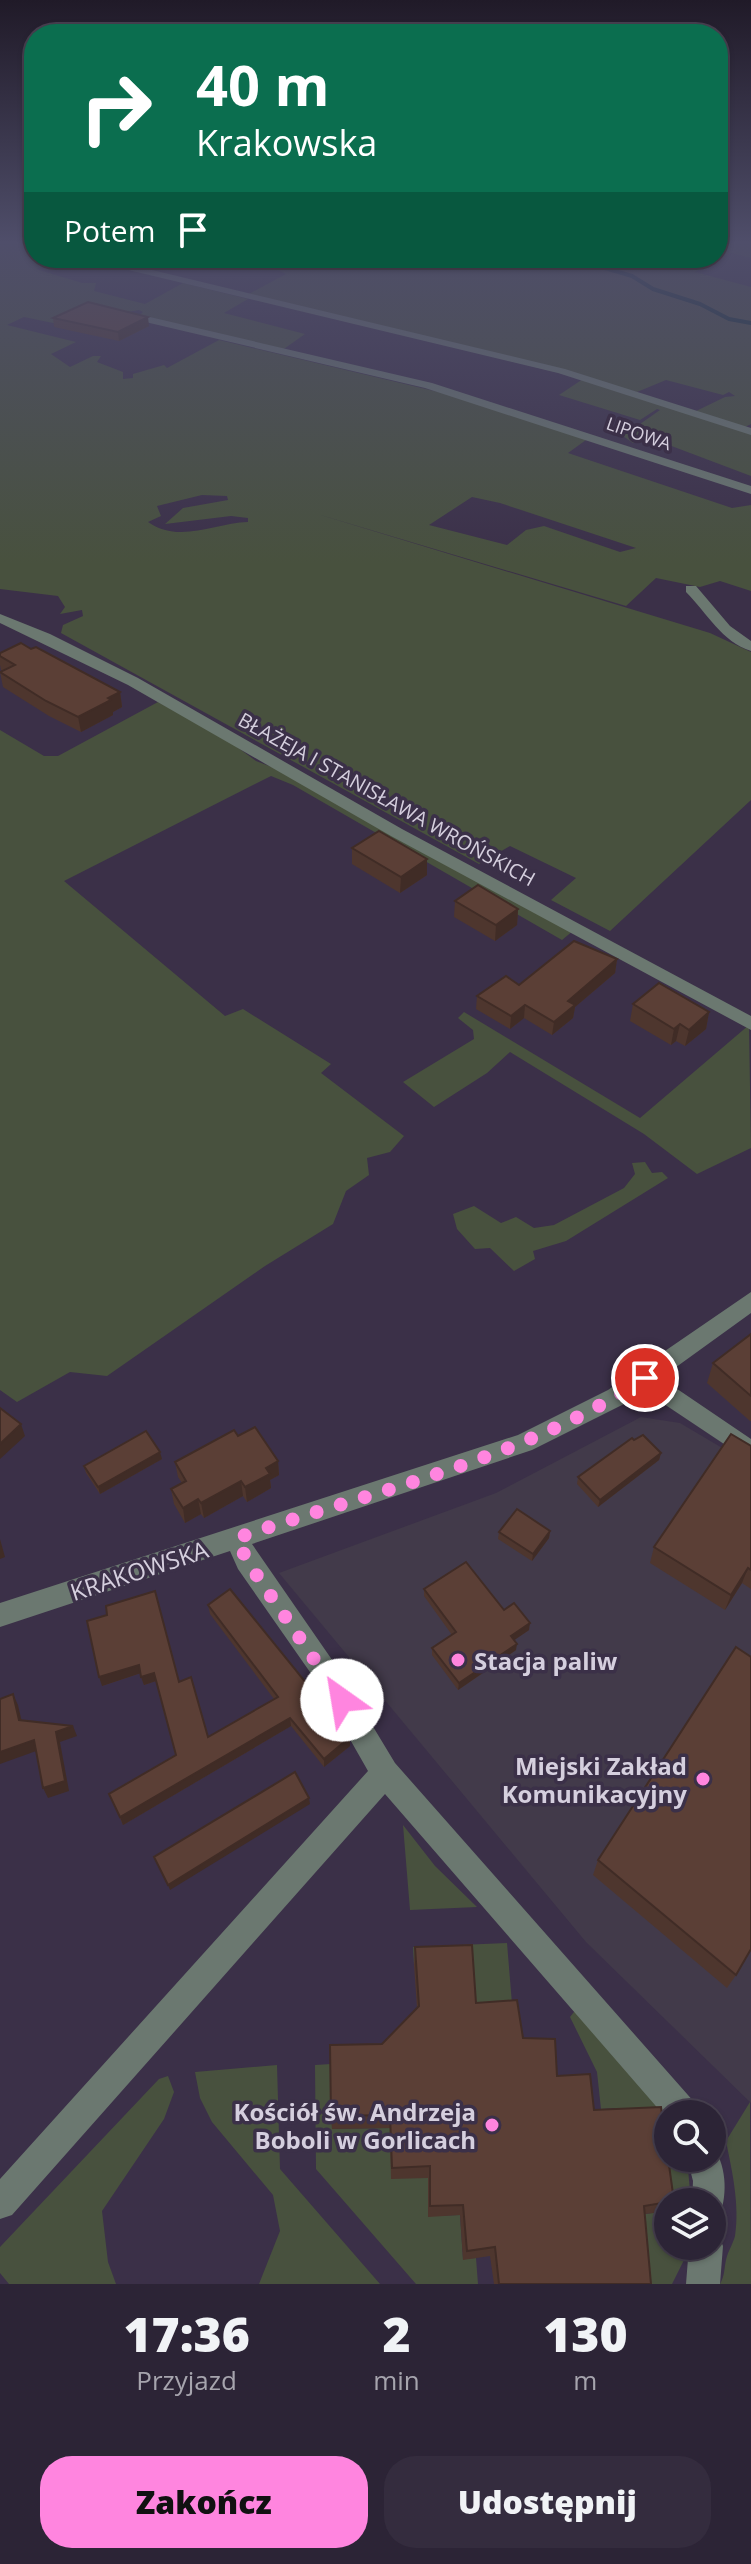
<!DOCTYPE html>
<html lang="pl">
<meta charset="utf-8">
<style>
:root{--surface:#2c2436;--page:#342c3e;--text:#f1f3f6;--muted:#a6a4ad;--line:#484151;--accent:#ff85df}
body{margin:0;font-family:"Open Sans",sans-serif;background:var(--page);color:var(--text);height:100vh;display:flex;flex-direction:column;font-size:30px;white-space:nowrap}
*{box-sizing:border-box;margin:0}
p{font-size:26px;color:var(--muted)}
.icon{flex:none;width:44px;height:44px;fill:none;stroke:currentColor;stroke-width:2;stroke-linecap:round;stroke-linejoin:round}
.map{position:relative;height:2284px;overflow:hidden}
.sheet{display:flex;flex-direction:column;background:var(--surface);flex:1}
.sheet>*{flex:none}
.hud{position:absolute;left:24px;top:24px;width:704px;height:244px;border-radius:32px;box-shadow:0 2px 6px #0004,0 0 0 2px var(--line);background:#0b6e4f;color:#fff;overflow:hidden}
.tools{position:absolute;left:654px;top:2100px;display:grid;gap:16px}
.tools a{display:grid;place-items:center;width:72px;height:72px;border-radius:50%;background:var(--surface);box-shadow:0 2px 6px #0004,0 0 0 2px var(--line);font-size:40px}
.pin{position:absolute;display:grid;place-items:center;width:68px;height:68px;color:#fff;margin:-34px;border:4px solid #fff;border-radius:50%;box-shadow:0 2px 8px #0007}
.me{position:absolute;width:88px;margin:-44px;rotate:328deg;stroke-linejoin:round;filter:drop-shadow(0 0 6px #0008)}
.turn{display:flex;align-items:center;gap:28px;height:168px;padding:0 40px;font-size:36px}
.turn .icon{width:104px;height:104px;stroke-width:2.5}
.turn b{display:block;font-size:56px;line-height:68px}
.then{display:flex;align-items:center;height:76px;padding:0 40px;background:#0003;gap:16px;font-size:30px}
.eta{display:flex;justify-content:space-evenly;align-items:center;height:136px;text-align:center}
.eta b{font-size:48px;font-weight:800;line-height:56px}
.cta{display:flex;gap:16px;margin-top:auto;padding:16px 40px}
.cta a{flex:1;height:92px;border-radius:32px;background:var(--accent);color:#111;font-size:32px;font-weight:800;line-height:92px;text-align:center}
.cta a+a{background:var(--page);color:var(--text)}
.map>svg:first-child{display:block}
</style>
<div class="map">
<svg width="751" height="2284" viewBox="0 0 751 2284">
<rect width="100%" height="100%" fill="#3b3048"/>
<path fill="#423a4a" d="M 641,1417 L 680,1423 L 751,1465 L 751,2103 L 586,1942 L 279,1573 L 496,1493 Z"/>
<g fill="#48513e" fill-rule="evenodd">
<path d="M 0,244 L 34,244 L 34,258 L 60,258 L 36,269 L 82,283 L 96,283 L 94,291 L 145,304 L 183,283 L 248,299 L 224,313 L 305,334 L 281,351 L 140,315 L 143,312 L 139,310 L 58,324 L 24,317 L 7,325 L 76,342 L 51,354 L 70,367 L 93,356 L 101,356 L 97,362 L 123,372 L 123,379 L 133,378 L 133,374 L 164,365 L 167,368 L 219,340 L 447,394 L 595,438 L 586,440 L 568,453 L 732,508 L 751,505 L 751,591 L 720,581 L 700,587 L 656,578 L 626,606 L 314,513 L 710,633 L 751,652 L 751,800 L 610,931 L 551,900 L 576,878 L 510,846 L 479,864 L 61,633 L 63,625 L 83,616 L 82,610 L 60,614 L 65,607 L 58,596 L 0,589 ZM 202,495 L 227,496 L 228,500 L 183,508 L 165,524 L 231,516 L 248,518 L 248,522 C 215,523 179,544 148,522 L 161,516 L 157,506 ZM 472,497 L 500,503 L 636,548 L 620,552 L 544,526 L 526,530 L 507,545 L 429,525 Z"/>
<path d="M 718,244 L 751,244 L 751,258 L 731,253 L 695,272 L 751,287 L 751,424 L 745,427 L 694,412 L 725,397 L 735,396 L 729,392 L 723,395 L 666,380 L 637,392 L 245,296 L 286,274 L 272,267 L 282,261 L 268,258 L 718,258 Z"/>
<path d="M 583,379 L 751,433 L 751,476 L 645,436 L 633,443 L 623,436 L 660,410 L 657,409 L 640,420 L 559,395 Z"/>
<path d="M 158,702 L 229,741 L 256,761 L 282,771 L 574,930 L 562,940 L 293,785 L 271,776 L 64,881 L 225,1016 L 243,1009 L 331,1064 L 321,1073 L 404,1136 L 390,1152 L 367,1158 L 369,1175 L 346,1191 L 333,1224 L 265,1266 L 107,1376 L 70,1372 L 17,1402 L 0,1390 L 0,730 L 44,756 L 58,756 Z"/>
<path d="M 464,1012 L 640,1118 L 749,1025 L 751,1148 L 697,1174 L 644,1134 L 510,1052 L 487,1073 L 434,1107 L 403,1082 L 474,1039 L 473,1030 L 458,1018 Z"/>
<path d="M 645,1162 L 652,1173 L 662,1172 L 668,1178 L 566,1241 L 533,1251 L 535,1259 L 514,1271 L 490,1248 L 475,1249 L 457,1229 L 453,1214 L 474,1206 L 501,1223 L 516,1217 L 534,1228 L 554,1225 L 624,1188 L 635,1174 L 632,1163 Z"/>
<path d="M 403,1825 L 435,1866 L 477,1907 L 410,1910 Z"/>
<path d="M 507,1943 L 513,2016 L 473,2020 L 414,1965 L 413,1947 Z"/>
<path d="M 577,2008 L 668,2114 L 668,2158 L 687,2158 L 691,2202 L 668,2202 L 668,2246 L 688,2246 L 686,2256 L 672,2284 L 641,2284 L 635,2216 L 663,2211 L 616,2121 L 615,2108 L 601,2109 L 597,2072 L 570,2017 Z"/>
<path d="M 331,2064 L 332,2129 L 390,2128 L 428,2178 L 428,2216 L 460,2215 L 463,2259 L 476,2258 L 478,2284 L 416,2284 L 316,2169 L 315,2065 Z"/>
<path d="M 277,2065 L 280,2169 L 380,2284 L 259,2284 L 280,2231 L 273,2195 L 212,2122 L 200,2098 L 195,2072 Z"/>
<path d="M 168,2076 L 174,2092 L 164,2119 L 102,2211 L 108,2262 L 116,2284 L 9,2284 L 0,2273 L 0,2247 L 159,2079 Z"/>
<path d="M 750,2102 L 751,2284 L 720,2284 C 725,2275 724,2269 726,2260 C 728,2251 733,2244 735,2236 C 740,2205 732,2171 726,2141 Z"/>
</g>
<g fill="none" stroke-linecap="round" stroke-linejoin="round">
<path stroke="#072b30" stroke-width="4" d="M 595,258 L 605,268 L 632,276 L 653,289 L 700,304 L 729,319 L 751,323"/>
<g fill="#6b7870" fill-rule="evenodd">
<path d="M 123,263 L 565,369 L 751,428 L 751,435 L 558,373 L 120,268 Z"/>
<path d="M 124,311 L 432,383 L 751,486 L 751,494 L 425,388 L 120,316 L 119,314 Z"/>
<path d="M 686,586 L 696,586 L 730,626 L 751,641 L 751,651 C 722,642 707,613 686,592 Z"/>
<path d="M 0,614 L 50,634 L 138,678 L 402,829 L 751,1016 L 751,1030 L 391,836 L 128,685 L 0,623 Z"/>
<path d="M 751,1292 L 751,1313 L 661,1378 L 751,1439 L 751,1462 L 643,1390 L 624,1404 L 532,1450 L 252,1544 L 337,1667 L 395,1763 L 695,2103 L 700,2114 L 668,2114 L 668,2120 L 385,1794 L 12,2215 L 0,2219 L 0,2179 L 368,1771 L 319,1685 L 238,1569 L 230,1551 L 0,1627 L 0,1603 L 518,1435 L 608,1390 Z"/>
<path d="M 712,2146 C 726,2163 728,2193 720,2214 L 712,2217 L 712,2202 L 692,2202 L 693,2181 L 687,2158 L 712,2158 Z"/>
<path d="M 712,2232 L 718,2234 L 723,2246 L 720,2284 L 686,2284 L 689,2246 L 712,2246 Z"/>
</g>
</g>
<g fill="#4e362e">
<path d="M 53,318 L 149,326 L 119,341 L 54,327 Z"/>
<path d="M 31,649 L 120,692 L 122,707 L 113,712 L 113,715 L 81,732 L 49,716 L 3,687 L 0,672 L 3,671 L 1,670 L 0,665 L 0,653 Z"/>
<path d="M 352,848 L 427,859 L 427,875 L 400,893 L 352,864 Z"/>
<path d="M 455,901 L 518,909 L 517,925 L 495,941 L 454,917 Z"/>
<path d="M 617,959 L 615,973 L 575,1007 L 573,1018 L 552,1035 L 524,1018 L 510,1029 L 476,1009 L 477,996 Z"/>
<path d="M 633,1004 L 709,1012 L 706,1029 L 685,1046 L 676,1041 L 671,1045 L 630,1021 Z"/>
<path d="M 751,1334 L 751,1421 L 750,1421 L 707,1383 L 713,1363 Z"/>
<path d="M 238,1436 L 278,1461 L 279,1475 L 270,1480 L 271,1488 L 247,1502 L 243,1496 L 204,1518 L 201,1514 L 185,1523 L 174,1504 L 171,1489 L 182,1483 L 178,1477 L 175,1462 Z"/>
<path d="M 634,1440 L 661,1453 L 659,1460 L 598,1507 L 577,1484 L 578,1477 Z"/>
<path d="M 751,1446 L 751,1589 L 742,1583 L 725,1610 L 650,1563 L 654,1547 Z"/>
<path d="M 162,1459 L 100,1494 L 86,1473 L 84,1466 Z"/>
<path d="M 550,1531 L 549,1538 L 532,1561 L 498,1539 L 499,1532 Z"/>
<path d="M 424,1589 L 504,1610 L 529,1630 L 514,1640 L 516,1650 L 458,1690 L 432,1655 L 432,1648 L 452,1635 L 424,1596 Z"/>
<path d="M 208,1605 L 350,1737 L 350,1746 L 324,1767 L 291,1726 L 123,1825 L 109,1794 L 176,1755 L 156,1681 L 144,1685 L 141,1673 L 102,1686 L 107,1615 L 179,1682 L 208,1737 L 274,1699 L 210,1614 Z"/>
<path d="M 598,1860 L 736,1975 L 727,1988 L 593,1875 Z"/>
<path d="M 415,1947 L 476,2003 L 523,2038 L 557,2076 L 594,2110 L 674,2201 L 668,2202 L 668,2207 L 663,2212 L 645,2214 L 651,2284 L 494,2284 L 490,2256 L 463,2260 L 460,2215 L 428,2217 L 428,2178 L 391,2179 L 390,2128 L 332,2129 L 331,2116 L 382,2044 L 417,2008 L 414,1965 Z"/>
</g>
<g fill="#402c26">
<path d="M 148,317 L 149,326 L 119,341 L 118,332 Z"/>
<path d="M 120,692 L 122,707 L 113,712 L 113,715 L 81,732 L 78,717 Z"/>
<path d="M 427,859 L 427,875 L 400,893 L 401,877 Z"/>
<path d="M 518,909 L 517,925 L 495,941 L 496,925 Z"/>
<path d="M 617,959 L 615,973 L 575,1007 L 573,1018 L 552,1035 L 554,1022 L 568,1001 Z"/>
<path d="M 525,1005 L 524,1018 L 510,1029 L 511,1016 Z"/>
<path d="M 709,1012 L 706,1029 L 685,1046 L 689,1030 Z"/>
<path d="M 680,1024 L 676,1041 L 671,1045 L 674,1029 Z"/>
<path d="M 21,1424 L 25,1436 L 0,1459 L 0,1444 Z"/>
<path d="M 160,1452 L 162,1459 L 100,1494 L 98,1487 Z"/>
<path d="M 661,1453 L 659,1460 L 598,1507 L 600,1500 Z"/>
<path d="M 278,1461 L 279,1475 L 270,1480 L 271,1488 L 247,1502 L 245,1487 L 266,1468 Z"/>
<path d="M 241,1481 L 243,1496 L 204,1518 L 201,1503 Z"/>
<path d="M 198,1499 L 201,1514 L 185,1523 L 183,1508 Z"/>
<path d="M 550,1531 L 549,1538 L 532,1561 L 533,1554 Z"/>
<path d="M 0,1539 L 5,1557 L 0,1559 Z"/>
<path d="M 748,1568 L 742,1583 L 725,1610 L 731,1595 Z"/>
<path d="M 530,1623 L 529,1630 L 510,1643 L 511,1636 Z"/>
<path d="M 517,1644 L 516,1650 L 458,1690 L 459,1683 Z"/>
<path d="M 139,1665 L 141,1673 L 102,1686 L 99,1677 Z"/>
<path d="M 154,1673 L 156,1681 L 144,1685 L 141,1677 Z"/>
<path d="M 13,1694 L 18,1705 L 24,1731 L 19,1720 Z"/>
<path d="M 290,1718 L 291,1726 L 123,1825 L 120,1817 Z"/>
<path d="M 73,1726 L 77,1736 L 60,1742 L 69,1791 L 48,1798 L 43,1788 L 56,1732 Z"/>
<path d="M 350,1737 L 350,1746 L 324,1767 L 324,1759 Z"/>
<path d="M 34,1740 L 39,1750 L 0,1764 L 0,1752 Z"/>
<path d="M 309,1798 L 310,1804 L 170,1890 L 168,1885 Z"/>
</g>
<g fill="#5b3f36" stroke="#402c26" stroke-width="2">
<path d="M 88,302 L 148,317 L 118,332 L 53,318 Z"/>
<path d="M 21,643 L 31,649 L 36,647 L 120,692 L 108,698 L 111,700 L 78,717 L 46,701 L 0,672 L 15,665 L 0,656 L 0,653 Z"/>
<path d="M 379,831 L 427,859 L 401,877 L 352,848 Z"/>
<path d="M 478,885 L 518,909 L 496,925 L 455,901 Z"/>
<path d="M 574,941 L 617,959 L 568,1001 L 575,1005 L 554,1022 L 525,1005 L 511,1016 L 477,996 L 506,976 L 519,985 Z"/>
<path d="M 659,983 L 709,1012 L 689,1030 L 680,1024 L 674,1029 L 633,1004 Z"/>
<path d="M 751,1334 L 751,1396 L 713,1363 Z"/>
<path d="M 0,1408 L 21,1424 L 0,1444 Z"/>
<path d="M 255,1427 L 278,1461 L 266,1468 L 270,1474 L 245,1487 L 241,1481 L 201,1503 L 198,1499 L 183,1508 L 171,1489 L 186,1481 L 175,1462 L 234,1430 L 238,1436 Z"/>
<path d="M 146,1431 L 160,1452 L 98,1487 L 84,1466 Z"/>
<path d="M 731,1434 L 751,1446 L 751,1570 L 748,1568 L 731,1595 L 654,1547 Z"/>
<path d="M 643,1435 L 661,1453 L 600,1500 L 578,1477 L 632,1438 L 634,1440 Z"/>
<path d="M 517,1509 L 550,1531 L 533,1554 L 499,1532 Z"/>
<path d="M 466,1562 L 504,1610 L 514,1603 L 530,1623 L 511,1636 L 517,1644 L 459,1683 L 432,1648 L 456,1632 L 424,1589 Z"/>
<path d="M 230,1589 L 350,1737 L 324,1759 L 290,1718 L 120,1817 L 109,1794 L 176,1755 L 154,1673 L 141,1677 L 139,1665 L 99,1677 L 87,1621 L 107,1615 L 106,1606 L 155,1591 L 179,1682 L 191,1677 L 208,1737 L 278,1697 L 208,1605 Z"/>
<path d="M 736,1647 L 751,1657 L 751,1949 L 736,1975 L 598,1860 Z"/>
<path d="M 13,1694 L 19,1720 L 73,1726 L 56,1732 L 65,1781 L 43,1788 L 34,1740 L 0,1752 L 0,1699 Z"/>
<path d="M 295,1772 L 309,1798 L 168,1885 L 154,1857 Z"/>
<path d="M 472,1945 L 476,2003 L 517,2000 L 523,2038 L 555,2039 L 557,2076 L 590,2074 L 594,2110 L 661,2107 L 674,2201 L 644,2206 L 651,2284 L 499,2284 L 495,2247 L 467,2251 L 463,2205 L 430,2206 L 430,2166 L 392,2168 L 390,2115 L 331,2116 L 330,2045 L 382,2044 L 419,2006 L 415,1947 Z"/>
</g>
<linearGradient id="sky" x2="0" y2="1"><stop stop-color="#201a28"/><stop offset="0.43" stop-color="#4f4e6a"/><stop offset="1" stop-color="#4f4e6a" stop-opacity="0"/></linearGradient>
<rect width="751" height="564" fill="url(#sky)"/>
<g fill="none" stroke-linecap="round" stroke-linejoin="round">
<path stroke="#ff85df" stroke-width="14" stroke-dasharray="0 25.2" d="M 342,1700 L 247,1561 L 237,1538 C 375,1490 522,1460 645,1378"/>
</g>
<g fill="#ff85df" stroke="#3b3048" stroke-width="3">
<circle cx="458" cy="1660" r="8"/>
<circle cx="703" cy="1779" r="8"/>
<circle cx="492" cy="2125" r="8"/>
</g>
<g text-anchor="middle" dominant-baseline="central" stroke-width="7" stroke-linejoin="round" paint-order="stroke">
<g font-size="18" fill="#d5cfde" stroke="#3b3048">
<text transform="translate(639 433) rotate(19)">LIPOWA</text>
</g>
<g font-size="20" fill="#d5cfde" stroke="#3b3048">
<text transform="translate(387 799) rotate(29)">BŁAŻEJA I STANISŁAWA WROŃSKICH</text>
</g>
<g font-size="24" fill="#d5cfde" stroke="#3b3048">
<text transform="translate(139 1570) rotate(-18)">KRAKOWSKA</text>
</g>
<g font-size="24" font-weight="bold" fill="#d5cfde" stroke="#3b3048" text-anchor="end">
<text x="474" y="1660" text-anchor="start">Stacja paliw</text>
<text x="687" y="1765">Miejski Zakład<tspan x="687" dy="28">Komunikacyjny</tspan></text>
<text x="476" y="2111">Kościół św. Andrzeja<tspan x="476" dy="28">Boboli w Gorlicach</tspan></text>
</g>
</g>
</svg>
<div class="tools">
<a><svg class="icon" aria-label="search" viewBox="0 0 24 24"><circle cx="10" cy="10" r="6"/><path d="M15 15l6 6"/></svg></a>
<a><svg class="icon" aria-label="layers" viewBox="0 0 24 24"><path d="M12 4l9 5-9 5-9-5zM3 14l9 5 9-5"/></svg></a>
</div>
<div class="pin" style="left:645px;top:1378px;background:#d93025"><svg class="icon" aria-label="arrive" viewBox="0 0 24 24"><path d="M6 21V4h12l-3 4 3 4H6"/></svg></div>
<svg class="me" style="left:342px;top:1700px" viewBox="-20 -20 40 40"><circle r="19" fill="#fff"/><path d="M0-13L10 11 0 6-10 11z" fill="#ff85df"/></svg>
<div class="hud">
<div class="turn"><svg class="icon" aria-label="right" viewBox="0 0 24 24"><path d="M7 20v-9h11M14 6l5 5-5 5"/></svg><div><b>40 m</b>Krakowska</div></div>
<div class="then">Potem<svg class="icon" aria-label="arrive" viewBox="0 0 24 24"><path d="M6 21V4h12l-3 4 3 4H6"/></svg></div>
</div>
</div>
<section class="sheet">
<div class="eta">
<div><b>17:36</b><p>Przyjazd</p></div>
<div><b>2</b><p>min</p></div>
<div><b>130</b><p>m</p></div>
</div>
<div class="cta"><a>Zakończ</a><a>Udostępnij</a></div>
</section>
